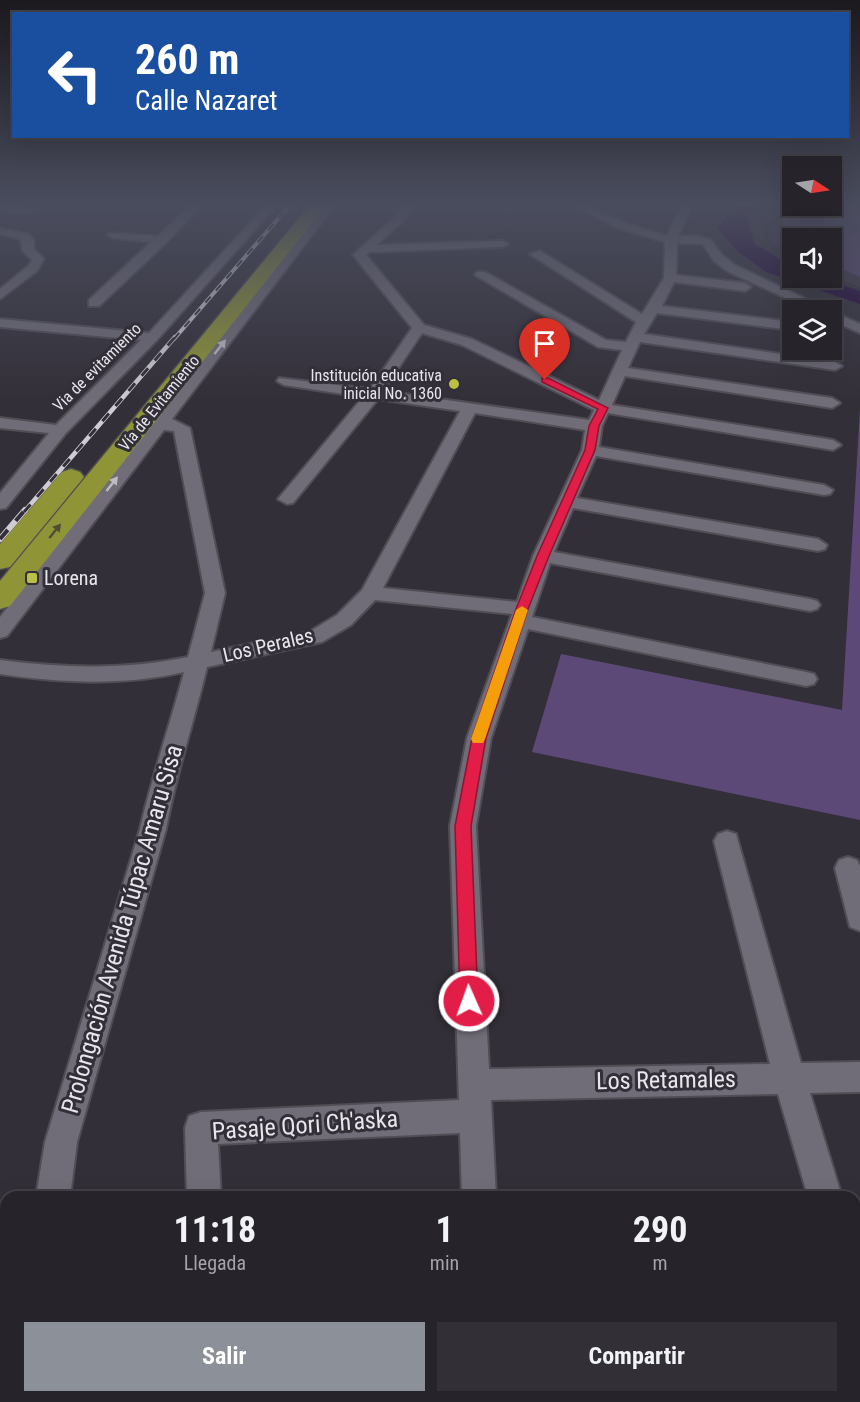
<!DOCTYPE html>
<html lang="es">
<meta charset="utf-8">
<style>
:root{--surface:#26232a;--page:#322f36;--text:#f1f3f6;--muted:#a4a4a8;--line:#424047;--accent:#8c9099}
body{margin:0;font-family:"Roboto Condensed",sans-serif;background:var(--page);color:var(--text);height:100vh;display:flex;flex-direction:column;font-size:22px;white-space:nowrap}
*{box-sizing:border-box;margin:0}
p{font-size:20px;color:var(--muted)}
.icon{flex:none;width:33px;height:33px;fill:none;stroke:currentColor;stroke-width:2;stroke-linecap:round;stroke-linejoin:round}
.map{position:relative;flex:1;overflow:hidden}
.sheet{position:absolute;left:0px;top:1191px;width:861px;height:212px;display:flex;flex-direction:column;background:var(--surface);border-radius:18px 18px 0 0;box-shadow:0 6px 24px #0002,0 0 0 2px var(--line)}
.sheet>*{flex:none}
.banner{position:absolute;left:12px;top:12px;width:837px;height:126px;border-radius:0px;box-shadow:0 6px 24px #0002,0 0 0 2px var(--line);background:#1a4fa0;color:#fff;overflow:hidden}
.needle{width:39px;rotate:102deg}
.fabs{position:absolute;left:782px;top:156px;display:grid;gap:12px}
.fabs a{display:grid;place-items:center;width:60px;height:60px;border-radius:0px;background:var(--surface);box-shadow:0 6px 24px #0002,0 0 0 2px var(--line);font-size:30px}
.pin{position:absolute;display:grid;place-items:center;width:51px;height:51px;color:#fff;margin:-62px -26px;border-radius:50% 50% 50% 0;rotate:-45deg;box-shadow:0 0 6px #0007}
.pin .icon{rotate:45deg}
.me{position:absolute;width:66px;margin:-33px;rotate:358deg;stroke-linejoin:round;filter:drop-shadow(0 0 4px #0008)}
.turn{display:flex;align-items:center;gap:21px;height:126px;padding:0 24px;font-size:27px}
.turn .icon{width:78px;height:78px;stroke-width:2.5}
.turn b{display:block;font-size:42px;line-height:51px}
.eta{display:flex;justify-content:space-evenly;align-items:center;height:102px;text-align:center}
.eta b{font-size:36px;font-weight:700;line-height:42px}
.action{display:flex;gap:12px;margin-top:auto;padding:12px 24px}
.action a{flex:1;height:69px;border-radius:0px;background:var(--accent);color:#fff;font-size:24px;font-weight:700;line-height:69px;text-align:center}
.action a+a{background:var(--page);color:var(--text)}
.map>svg:first-child{display:block}
</style>
<div class="map">
<svg width="860" height="1402" viewBox="0 0 860 1402">
<rect width="100%" height="100%" fill="#332f38"/>
<path fill="#3c3745" d="M 776,205 L 860,205 L 860,287 L 831,275 L 831,238 L 792,238 L 792,257 L 773,244 L 767,229 Z"/>
<g fill="#5d4978">
<path d="M 786,205 L 860,205 L 860,277 L 831,264 L 831,238 L 792,238 L 792,243 L 782,232 Z"/>
<path d="M 860,409 L 860,820 L 532,752 L 561,654 L 842,710 Z"/>
</g>
<path fill="#21033a" d="M 736,205 L 756,205 L 748,220 L 754,243 L 792,267 L 792,278 L 822,278 L 860,291 L 860,304 L 766,272 L 737,251 L 718,228 Z"/>
<g fill="none" stroke-linecap="round" stroke-linejoin="round">
<defs>
<g id="street">
<path d="M 0,205 L 28,208 L 33,211 L 28,214 L 0,210 Z"/>
<path d="M 191,205 L 202,205 L 167,242 L 99,306 L 89,306 L 89,300 L 151,242 L 113,238 L 107,235 L 109,233 L 158,236 Z"/>
<path d="M 266,205 L 277,205 L 157,340 L 66,433 L 6,508 L 0,509 L 0,493 L 49,433 L 0,428 L 0,418 L 56,425 L 141,340 L 0,327 L 0,319 L 149,333 Z"/>
<path d="M 325,205 L 335,205 L 172,419 L 190,428 L 225,593 L 211,652 L 309,632 L 337,615 L 362,590 L 460,411 L 378,399 L 293,503 L 287,504 L 278,499 L 363,397 L 284,385 L 277,381 L 279,378 L 370,389 L 412,328 L 353,255 L 396,216 L 404,205 L 414,205 L 404,220 L 377,245 L 502,241 L 508,244 L 502,247 L 369,252 L 366,255 L 424,325 L 472,339 L 599,400 L 622,350 L 598,347 L 475,275 L 477,272 L 485,272 L 606,340 L 626,342 L 636,322 L 530,254 L 540,251 L 642,314 L 664,278 L 665,242 L 618,228 L 575,205 L 587,205 L 625,223 L 667,236 L 682,205 L 692,205 L 678,236 L 697,236 L 711,240 L 722,255 L 735,265 L 829,310 L 812,310 L 727,271 L 714,261 L 703,244 L 677,243 L 676,275 L 745,283 L 751,287 L 745,291 L 674,282 L 662,306 L 792,322 L 792,330 L 657,313 L 644,334 L 835,362 L 842,366 L 835,370 L 640,342 L 628,368 L 832,398 L 840,403 L 832,408 L 625,376 L 612,405 L 833,440 L 841,445 L 833,450 L 608,413 L 602,426 L 599,447 L 824,485 L 833,490 L 830,494 L 824,495 L 596,456 L 577,498 L 818,539 L 827,545 L 825,549 L 818,551 L 573,508 L 554,552 L 810,599 L 817,601 L 820,605 L 817,609 L 810,611 L 550,563 L 532,617 L 806,672 L 814,674 L 817,679 L 814,684 L 806,686 L 528,629 L 491,738 L 476,826 L 489,1069 L 770,1064 L 714,841 L 718,834 L 727,831 L 736,834 L 801,1063 L 860,1062 L 860,1092 L 810,1093 L 842,1197 L 808,1197 L 778,1094 L 491,1100 L 496,1197 L 462,1197 L 460,1133 L 218,1144 L 221,1197 L 187,1197 L 185,1128 L 189,1116 L 201,1112 L 459,1100 L 450,826 L 467,738 L 512,614 L 375,600 L 351,625 L 322,642 L 207,667 C 194,722 176,774 166,829 L 77,1142 L 70,1197 L 36,1197 L 45,1142 L 140,829 C 152,776 170,725 184,672 C 123,686 62,683 0,674 L 0,660 C 64,668 125,670 188,657 L 205,593 L 174,431 L 164,430 L 7,636 L 0,638 L 0,617 ZM 422,333 L 462,345 L 594,410 L 589,420 L 383,391 ZM 475,413 L 585,430 L 582,450 L 533,556 L 517,602 L 383,588 Z"/>
<path d="M 0,228 L 29,234 L 34,240 L 34,249 L 44,259 L 37,271 L 0,299 L 0,289 L 28,266 L 32,260 L 22,250 L 21,239 L 0,234 Z"/>
<path d="M 831,311 L 860,324 L 860,333 L 831,320 Z"/>
<path d="M 848,857 L 857,860 L 860,866 L 860,931 L 850,927 L 835,868 L 839,860 Z"/>
<path d="M 855,1282 L 860,1284 L 860,1336 L 855,1333 Z"/>
<path d="M 6,1396 L 45,1396 L 45,1402 L 5,1402 Z"/>
<path d="M 190,1396 L 229,1396 L 230,1402 L 190,1402 Z"/>
<rect x="473" y="1396" width="40" height="6"/>
</g>
<g id="highway">
<path d="M 310,205 L 326,205 L 10,606 L 0,609 L 0,581 Z"/>
<path d="M 71,469 L 80,472 L 84,477 L 80,482 L 10,567 L 0,569 L 0,544 L 62,472 Z"/>
</g>
</defs>
<use href="#street" stroke="#504d55" stroke-width="4"/>
<use href="#highway" stroke="#504d55" stroke-width="3"/>
<use href="#street" fill="#716d78" fill-rule="evenodd"/>
<use href="#highway" fill="#8f9437" fill-rule="evenodd"/>
<defs>
<path id="rail-far2" d="M 174,339 L 290,205"/>
<path id="rail-far1" d="M 24,512 L 175,337"/>
<path id="rail" d="M 0,539 L 25,510"/>
</defs>
<use href="#rail-far2" stroke="#cfcdd3" stroke-width="4"/>
<use href="#rail-far1" stroke="#cfcdd3" stroke-width="4.5"/>
<use href="#rail" stroke="#cfcdd3" stroke-width="6"/>
<use href="#rail-far2" stroke="#332f38" stroke-width="2" stroke-dasharray="8" stroke-linecap="butt"/>
<use href="#rail-far1" stroke="#332f38" stroke-width="3" stroke-dasharray="10" stroke-linecap="butt"/>
<use href="#rail" stroke="#332f38" stroke-width="4" stroke-dasharray="12" stroke-linecap="butt"/>
</g>
<defs><path id="oneway-solid" d="M-6-.8H1V-3.2L6.5 0L1 3.2V.8H-6Z" transform="scale(1.5)"/></defs>
<g fill="#bebcc3">
<use href="#oneway-solid" transform="translate(220 347) rotate(-52)"/>
<use href="#oneway-solid" transform="translate(112 484) rotate(-52)"/>
</g>
<use fill="#4f4d38" href="#oneway-solid" transform="translate(55 531) rotate(-51)"/>
<linearGradient id="sky" x2="0" y2="1"><stop stop-color="#1c1a1f"/><stop offset="0.51" stop-color="#4a4d5e"/><stop offset="1" stop-color="#4a4d5e" stop-opacity="0"/></linearGradient>
<rect width="860" height="401" fill="url(#sky)"/>
<path fill="#e11d48" stroke="#92132f" stroke-width="1.5" d="M 542,378 L 548,378 L 608,408 L 599,426 L 595,450 L 549,556 L 528,609 L 486,738 L 471,826 L 478,1001 L 476,1007 L 469,1009 L 463,1007 L 460,1001 L 455,826 L 472,738 L 516,609 L 537,556 L 585,450 L 589,426 L 598,409 L 542,382 Z"/>
<path fill="#f59e0b" d="M 522,606 L 528,610 L 485,739 L 483,743 L 473,743 L 471,739 L 516,610 Z"/>
<g fill="#bac045" stroke="#332f38" stroke-width="2">
<circle cx="454" cy="384" r="6"/>
<rect x="26" y="572" width="12" height="12" rx="3"/>
</g>
<g text-anchor="middle" dominant-baseline="central" stroke-width="6" stroke-linejoin="round" paint-order="stroke">
<g font-size="16" fill="#e8e6ec" stroke="#332f38">
<text transform="translate(97 367) rotate(-45)">Via de evitamiento</text>
<text transform="translate(159 403) rotate(-51)">Vía de Evitamiento</text>
</g>
<g font-size="16" fill="#e8e6ec" stroke="#332f38" text-anchor="end">
<text x="442" y="375">Institución educativa<tspan x="442" dy="18">inicial No. 1360</tspan></text>
</g>
<g font-size="20" fill="#e8e6ec" stroke="#332f38" text-anchor="start">
<text x="44" y="578">Lorena</text>
</g>
<g font-size="20" fill="#e8e6ec" stroke="#332f38">
<text transform="translate(268 645) rotate(-13)">Los Perales</text>
</g>
<g font-size="24" fill="#e8e6ec" stroke="#332f38">
<text transform="translate(122 929) rotate(-74)">Prolongación Avenida Túpac Amaru Sisa</text>
<text transform="translate(666 1080) rotate(-1)">Los Retamales</text>
<text transform="translate(305 1125) rotate(-4)">Pasaje Qori Ch'aska</text>
</g>
</g>
</svg>
<div class="fabs">
<a><svg class="needle" viewBox="-14 -14 28 28"><path d="M0-13l5 13h-10z" fill="#e53935"/><path d="M0 13l5-13h-10z" fill="#a4a4a8"/></svg></a>
<a><svg class="icon" aria-label="sound" viewBox="0 0 24 24"><path d="M4 9h4l5-4v14l-5-4H4zM17 9q2 3 0 6"/></svg></a>
<a><svg class="icon" aria-label="layers" viewBox="0 0 24 24"><path d="M12 4l9 5-9 5-9-5zM3 14l9 5 9-5"/></svg></a>
</div>
<div class="pin" style="left:545px;top:380px;background:#d93025"><svg class="icon" aria-label="arrive" viewBox="0 0 24 24"><path d="M6 21V4h12l-3 4 3 4H6"/></svg></div>
<svg class="me" style="left:469px;top:1001px" viewBox="-20 -20 40 40"><circle r="17" fill="#e11d48" stroke="#fff" stroke-width="3"/><path d="M0-11L8 9 0 5-8 9z" fill="#fff"/></svg>
<div class="banner">
<div class="turn"><svg class="icon" aria-label="left" viewBox="0 0 24 24"><path d="M17 20v-9H6M10 6l-5 5 5 5"/></svg><div><b>260 m</b>Calle Nazaret</div></div>
</div>
<section class="sheet">
<div class="eta">
<div><b>11:18</b><p>Llegada</p></div>
<div><b>1</b><p>min</p></div>
<div><b>290</b><p>m</p></div>
</div>
<div class="action"><a>Salir</a><a>Compartir</a></div>
</section>
</div>
